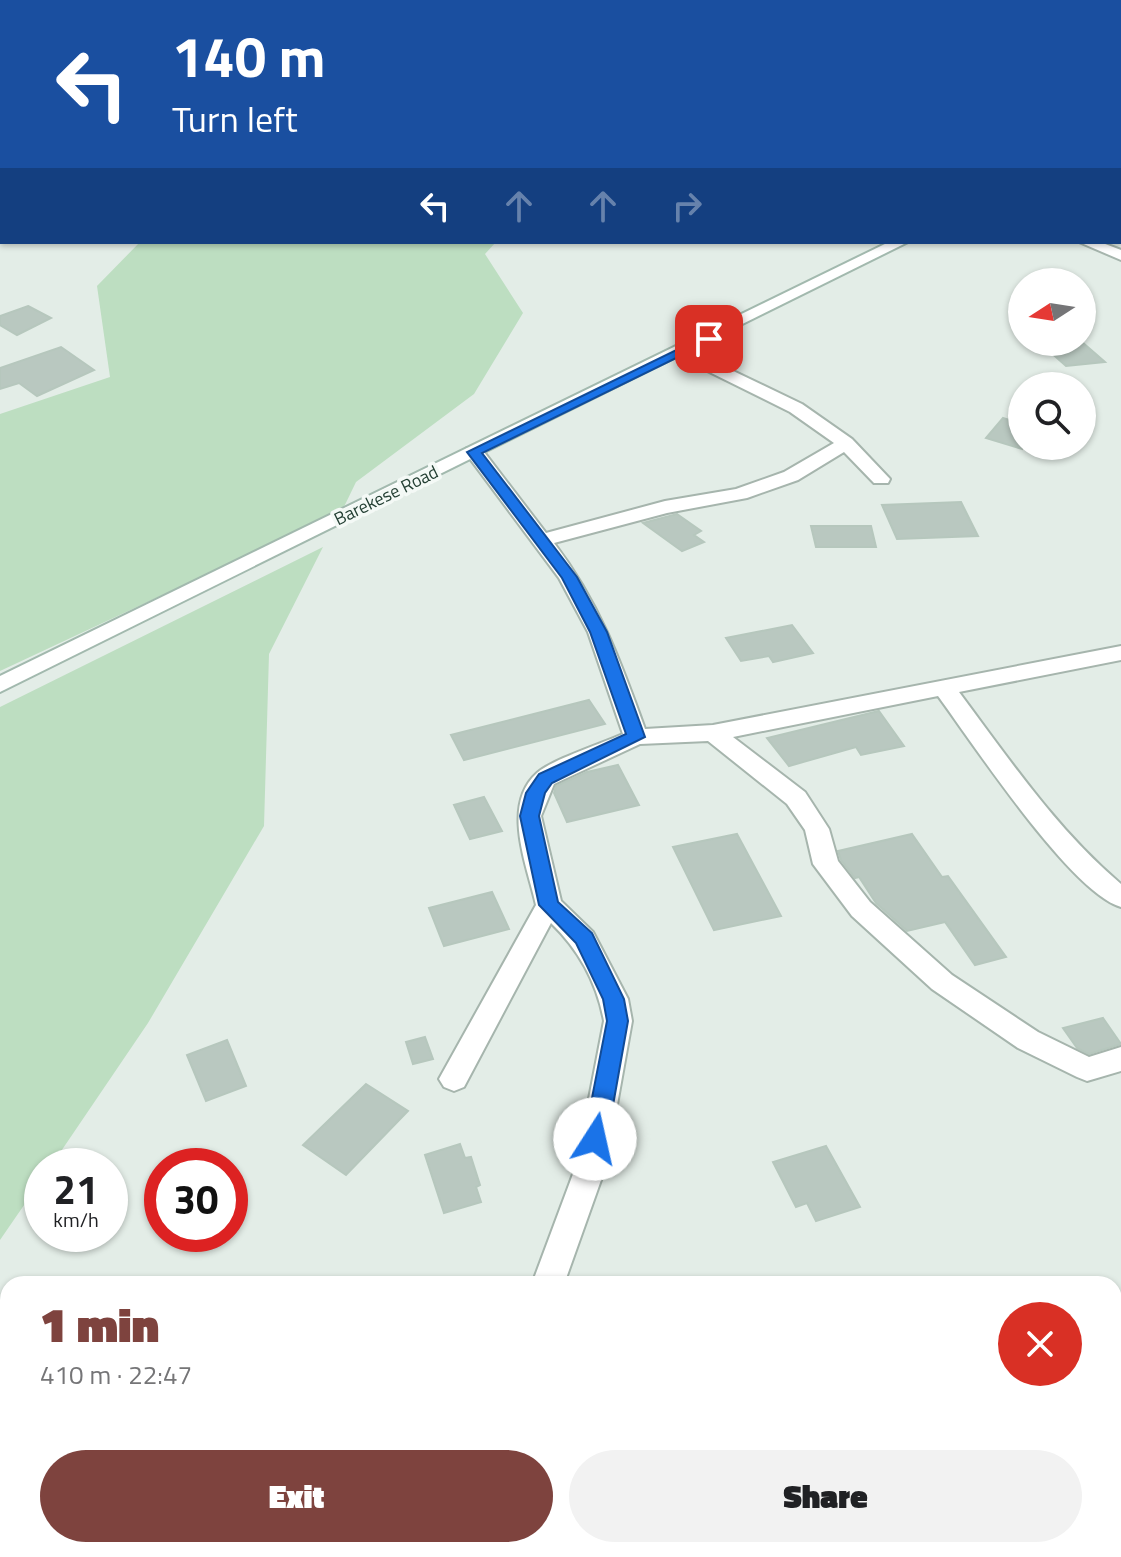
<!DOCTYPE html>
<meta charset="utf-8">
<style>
:root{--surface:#fff;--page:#f2f2f2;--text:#202124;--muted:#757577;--accent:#7e433e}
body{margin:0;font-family:"Titillium Web",sans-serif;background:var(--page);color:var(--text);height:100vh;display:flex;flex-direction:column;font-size:30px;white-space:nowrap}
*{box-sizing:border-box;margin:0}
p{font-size:26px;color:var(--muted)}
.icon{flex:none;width:44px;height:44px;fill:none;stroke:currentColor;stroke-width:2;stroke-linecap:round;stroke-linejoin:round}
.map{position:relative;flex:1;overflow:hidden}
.details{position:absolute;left:0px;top:1276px;width:1122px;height:282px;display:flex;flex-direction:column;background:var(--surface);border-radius:24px 24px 0 0;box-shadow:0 2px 6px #0004}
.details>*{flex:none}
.hud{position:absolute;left:0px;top:0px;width:1122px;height:244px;box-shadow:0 2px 6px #0004;background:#1a4fa0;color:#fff;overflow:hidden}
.needle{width:52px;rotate:258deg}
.controls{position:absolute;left:1008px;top:268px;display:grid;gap:16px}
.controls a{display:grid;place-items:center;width:88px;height:88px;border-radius:50%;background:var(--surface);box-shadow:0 2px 6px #0004;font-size:40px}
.speed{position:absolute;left:24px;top:1148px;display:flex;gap:16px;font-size:40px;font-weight:700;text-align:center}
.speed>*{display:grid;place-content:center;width:104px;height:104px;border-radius:50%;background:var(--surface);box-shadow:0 2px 6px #0004;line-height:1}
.speed small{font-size:20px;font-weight:400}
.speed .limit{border:12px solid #d22;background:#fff;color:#111}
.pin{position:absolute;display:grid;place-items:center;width:68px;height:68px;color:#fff;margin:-34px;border-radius:16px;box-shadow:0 4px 12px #0006}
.me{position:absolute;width:88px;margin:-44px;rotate:10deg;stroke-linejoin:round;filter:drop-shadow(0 0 6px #0008)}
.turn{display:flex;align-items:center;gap:28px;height:168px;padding:0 40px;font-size:36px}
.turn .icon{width:104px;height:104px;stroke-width:2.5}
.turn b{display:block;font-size:56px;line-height:68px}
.lanes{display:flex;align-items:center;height:76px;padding:0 40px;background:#0003;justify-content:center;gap:40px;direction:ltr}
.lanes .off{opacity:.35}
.round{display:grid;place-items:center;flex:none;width:84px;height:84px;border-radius:42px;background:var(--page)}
.headline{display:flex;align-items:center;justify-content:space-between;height:136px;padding:0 40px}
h1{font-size:48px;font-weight:800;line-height:60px;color:var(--accent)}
.cta{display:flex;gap:16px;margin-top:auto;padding:16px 40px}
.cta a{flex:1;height:92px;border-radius:48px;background:var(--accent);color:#fff;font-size:32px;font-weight:800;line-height:92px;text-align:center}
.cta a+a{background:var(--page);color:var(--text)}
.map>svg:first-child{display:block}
</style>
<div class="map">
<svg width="1121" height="1557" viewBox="0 0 1121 1557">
<rect width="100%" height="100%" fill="#e3ede7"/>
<g fill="#bddec1">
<path d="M 140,242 L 496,242 L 485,254 L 523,313 L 474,394 L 356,482 L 342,511 L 0,671 L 0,414 L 110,377 L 97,286 Z"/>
<path d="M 323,547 L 269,654 L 264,826 L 148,1023 L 51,1166 L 42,1166 L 42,1179 L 0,1240 L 0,707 Z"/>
<path d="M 1121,1414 L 1121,1557 L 575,1557 L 602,1550 L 1114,1550 L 1114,1416 Z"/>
</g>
<g fill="#b9c8c0" stroke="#b6c7bd" stroke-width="2">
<path d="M 28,306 L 51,318 L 17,335 L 0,325 L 0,316 Z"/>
<path d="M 1039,342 L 1082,342 L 1105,362 L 1066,366 Z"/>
<path d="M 61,347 L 94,370 L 37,396 L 19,383 L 0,389 L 0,368 Z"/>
<path d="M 1003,418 L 1022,424 L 1022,449 L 986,438 Z"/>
<path d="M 961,502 L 978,536 L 897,539 L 882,505 Z"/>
<path d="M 677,514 L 701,531 L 694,535 L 704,542 L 682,551 L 643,523 Z"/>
<path d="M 811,526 L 871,526 L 876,547 L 816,547 Z"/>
<path d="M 792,625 L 813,653 L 773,662 L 769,656 L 741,661 L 726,638 Z"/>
<path d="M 589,700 L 605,724 L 464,760 L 451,735 Z"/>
<path d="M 879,711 L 904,746 L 861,755 L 856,747 L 789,766 L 767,738 Z"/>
<path d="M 618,765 L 639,805 L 567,822 L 554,793 L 556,786 L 587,772 Z"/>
<path d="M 484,797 L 502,831 L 470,839 L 454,805 Z"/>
<path d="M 737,834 L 781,916 L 714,930 L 673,847 Z"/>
<path d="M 912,834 L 942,877 L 948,876 L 1006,957 L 975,965 L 945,922 L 907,931 L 876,903 L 859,877 L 855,878 L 841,860 L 838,851 Z"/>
<path d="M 492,892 L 509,929 L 444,946 L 429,908 Z"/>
<path d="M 1103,1018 L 1121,1044 L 1089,1054 L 1077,1048 L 1063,1028 Z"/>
<path d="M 425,1037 L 433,1059 L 413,1064 L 406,1042 Z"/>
<path d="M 227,1040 L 246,1086 L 206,1101 L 187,1055 Z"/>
<path d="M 366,1084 L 408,1111 L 346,1175 L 303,1145 Z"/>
<path d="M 460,1144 L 465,1158 L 471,1157 L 480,1185 L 476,1187 L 481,1202 L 444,1213 L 425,1155 Z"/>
<path d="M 826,1146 L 860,1207 L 816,1221 L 807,1203 L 796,1207 L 773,1162 Z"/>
</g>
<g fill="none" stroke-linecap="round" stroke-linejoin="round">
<defs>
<g id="street">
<rect x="1120" y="12" width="1" height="6"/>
<path d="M 1079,242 L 1100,242 L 1121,250 L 1121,260 Z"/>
<path d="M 683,347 L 802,404 L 852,439 L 890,479 L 888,483 L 874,483 L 844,452 L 798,480 L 747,498 L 667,513 L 554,543 C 599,602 620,660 645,729 L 713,725 L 1121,646 L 1121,660 L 959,692 C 1009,759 1057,830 1121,884 L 1121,907 C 1071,893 972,742 938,696 L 733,737 L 805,792 L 829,829 L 838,861 L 870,902 L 952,975 L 1038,1032 L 1089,1057 L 1121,1047 L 1121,1071 L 1087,1081 L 1077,1077 L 1018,1048 L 932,989 L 852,916 L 813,864 L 805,830 L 787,804 L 708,741 L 640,744 L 554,784 L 541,816 L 561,901 L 593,932 L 628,999 L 632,1021 L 606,1166 L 564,1284 L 532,1284 L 576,1166 L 604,1021 C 597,983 579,950 551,923 L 464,1087 L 454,1091 L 444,1087 L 439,1079 L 536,905 C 527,865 501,805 537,773 C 551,760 603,743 623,734 L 588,632 L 559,578 L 465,452 L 467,448 L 481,448 L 546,533 L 665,501 L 736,489 L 784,472 L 834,443 L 790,412 L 677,356 L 675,352 Z"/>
</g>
<g id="secondary">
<rect x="1120" y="139" width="1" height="8"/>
<path d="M 889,242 L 908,242 L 0,692 L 0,676 Z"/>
</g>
</defs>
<use href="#street" stroke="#a6b5ad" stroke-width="4"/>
<use href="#secondary" stroke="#a2b9ae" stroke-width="4"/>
<use href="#street" fill="#fff" fill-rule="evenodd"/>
<use href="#secondary" fill="#fff" fill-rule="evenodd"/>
</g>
<path fill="#1a73e8" stroke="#114b97" stroke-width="2" d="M 705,336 L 715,339 L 482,453 L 577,577 L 607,632 L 645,737 L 552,783 L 545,793 L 539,816 L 558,902 L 592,933 L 624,999 L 628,1021 L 607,1139 L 603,1145 L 595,1148 L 587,1145 L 584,1139 L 607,1021 L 603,999 L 576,943 L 539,905 L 520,816 L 526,793 L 539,774 L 626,734 L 590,632 L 562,578 L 467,452 Z"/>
<g text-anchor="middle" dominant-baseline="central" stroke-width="7" stroke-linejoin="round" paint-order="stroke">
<g font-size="18" fill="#233f33" stroke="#f4f9f6">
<text transform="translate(386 495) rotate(-26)">Barekese Road</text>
</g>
</g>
</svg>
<div class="controls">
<a><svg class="needle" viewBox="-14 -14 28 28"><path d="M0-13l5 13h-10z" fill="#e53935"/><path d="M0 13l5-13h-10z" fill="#757577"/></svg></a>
<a><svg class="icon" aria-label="search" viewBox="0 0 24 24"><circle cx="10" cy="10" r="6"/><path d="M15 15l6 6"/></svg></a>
</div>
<div class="speed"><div>21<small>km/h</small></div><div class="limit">30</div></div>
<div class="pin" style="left:709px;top:339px;background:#d93025"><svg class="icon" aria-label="arrive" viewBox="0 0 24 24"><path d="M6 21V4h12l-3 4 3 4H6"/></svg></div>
<svg class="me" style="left:595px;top:1139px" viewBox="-20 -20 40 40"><circle r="19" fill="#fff"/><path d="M0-13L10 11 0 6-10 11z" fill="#1a73e8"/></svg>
<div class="hud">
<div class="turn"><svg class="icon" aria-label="left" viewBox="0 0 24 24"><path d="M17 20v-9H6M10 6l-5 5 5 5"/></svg><div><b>140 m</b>Turn left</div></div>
<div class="lanes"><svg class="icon" aria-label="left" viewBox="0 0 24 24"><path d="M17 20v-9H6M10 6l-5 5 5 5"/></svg><svg class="icon off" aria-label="ahead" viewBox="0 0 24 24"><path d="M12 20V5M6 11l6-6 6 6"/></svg><svg class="icon off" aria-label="ahead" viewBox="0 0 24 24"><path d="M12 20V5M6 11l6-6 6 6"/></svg><svg class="icon off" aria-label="right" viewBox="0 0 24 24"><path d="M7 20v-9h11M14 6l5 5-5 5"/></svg></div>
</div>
<section class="details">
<div class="headline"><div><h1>1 min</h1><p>410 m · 22:47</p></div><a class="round" style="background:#d93025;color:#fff"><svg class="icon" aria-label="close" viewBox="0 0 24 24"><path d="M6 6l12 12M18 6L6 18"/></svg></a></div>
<div class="cta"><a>Exit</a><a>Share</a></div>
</section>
</div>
